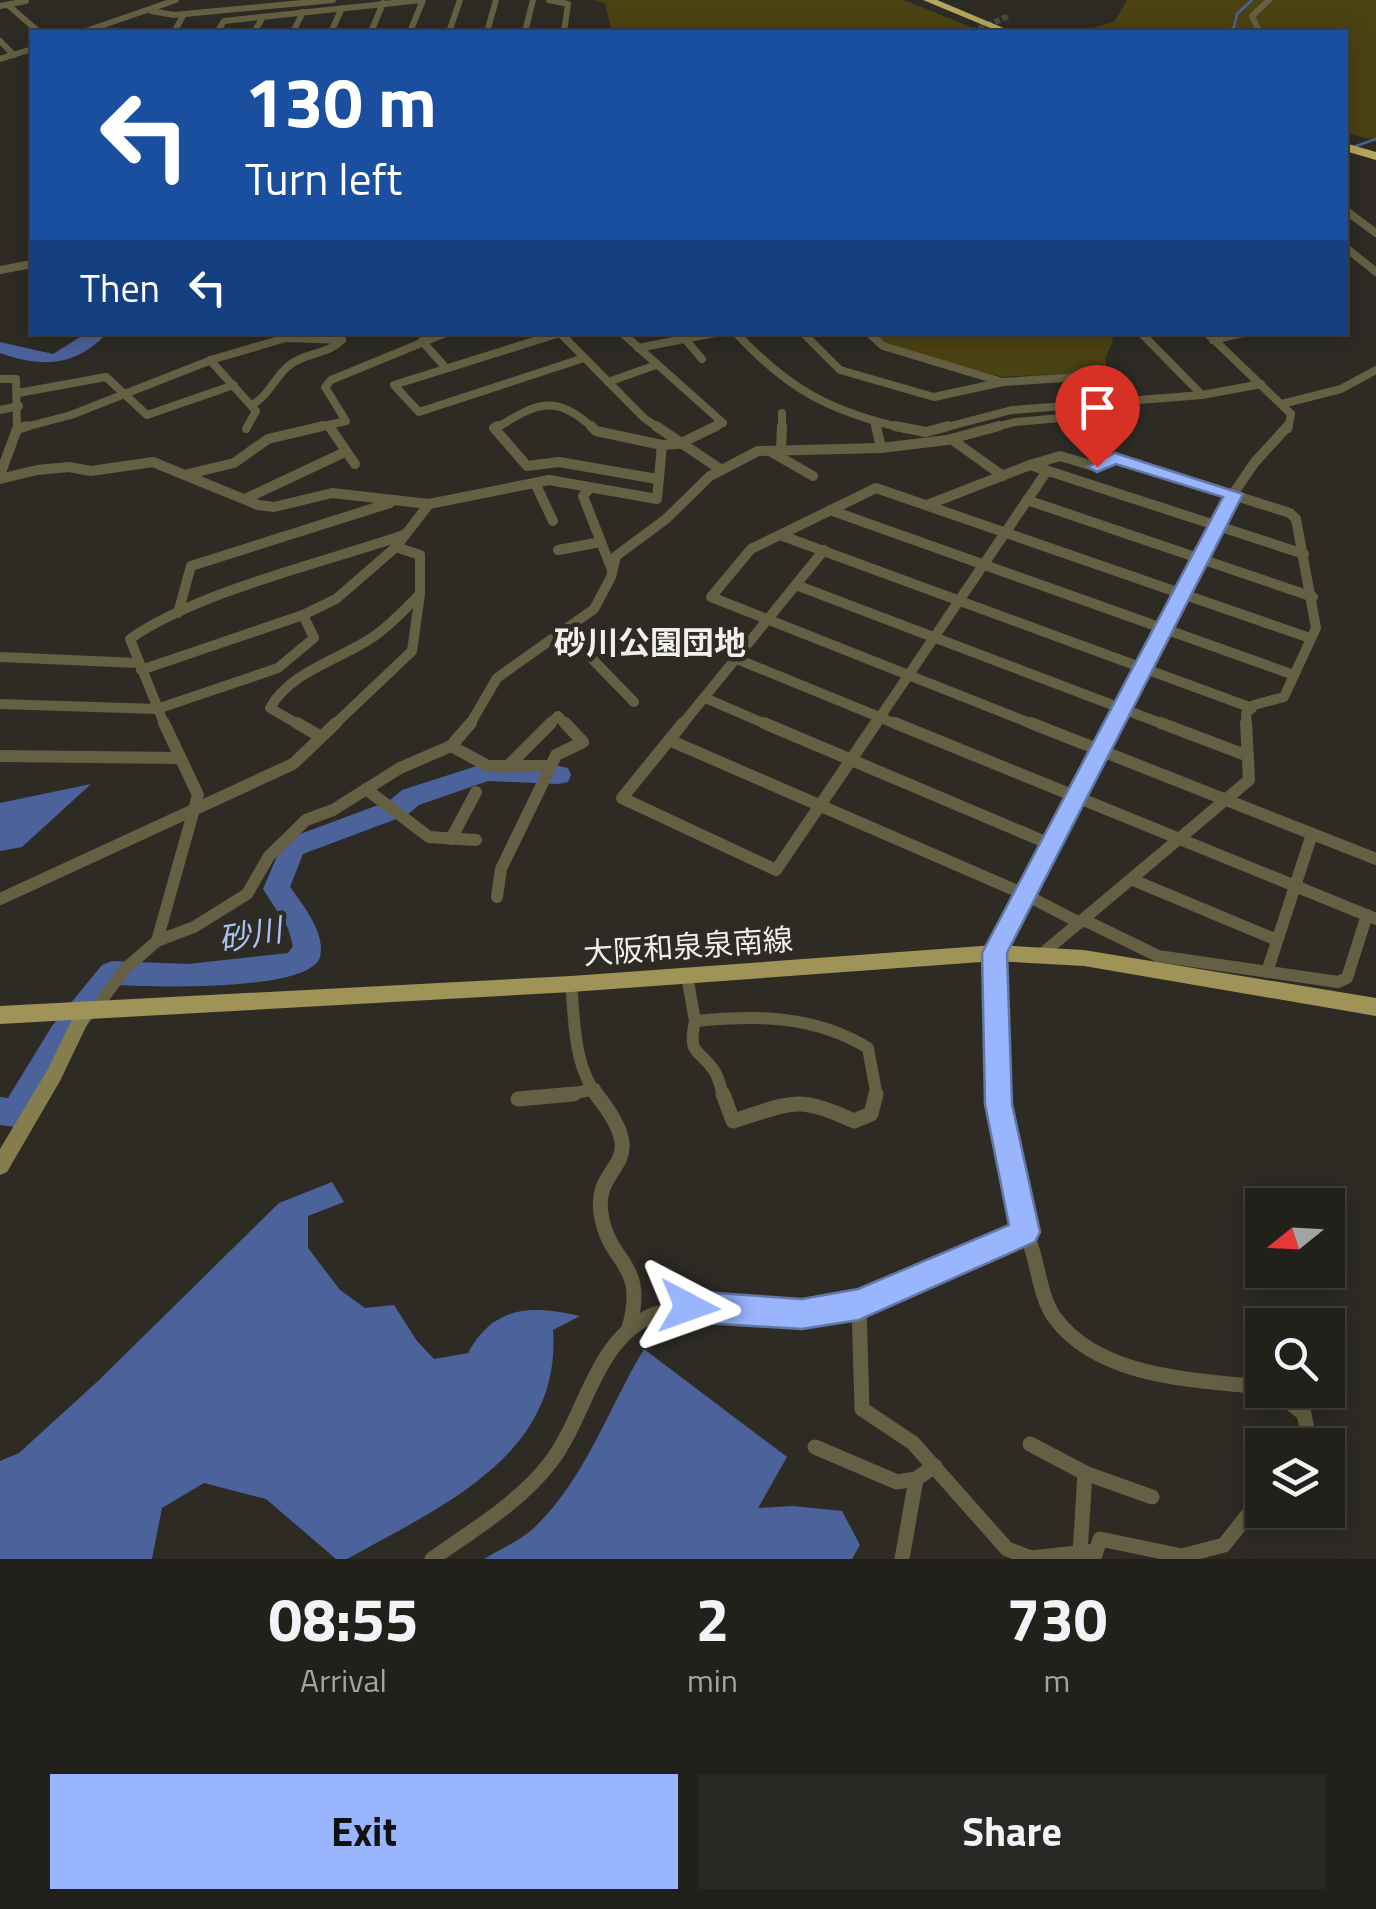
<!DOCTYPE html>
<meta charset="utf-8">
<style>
:root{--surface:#22201b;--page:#2a2824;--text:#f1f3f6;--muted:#a2a3a3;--line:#3f3e3a;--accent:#98b5fd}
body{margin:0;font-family:"Titillium Web","Noto Sans JP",sans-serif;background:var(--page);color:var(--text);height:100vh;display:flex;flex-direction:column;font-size:38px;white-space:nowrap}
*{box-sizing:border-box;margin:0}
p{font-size:32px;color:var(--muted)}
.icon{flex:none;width:55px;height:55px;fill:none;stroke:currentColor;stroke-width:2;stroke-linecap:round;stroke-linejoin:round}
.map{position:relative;height:1559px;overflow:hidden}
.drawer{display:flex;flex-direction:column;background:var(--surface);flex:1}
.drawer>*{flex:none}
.banner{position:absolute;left:30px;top:30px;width:1318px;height:305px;border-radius:0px;box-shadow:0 5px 25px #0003,0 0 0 2px var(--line);background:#1a4fa0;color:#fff;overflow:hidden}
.needle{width:65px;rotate:252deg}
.fabs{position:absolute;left:1245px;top:1188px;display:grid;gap:20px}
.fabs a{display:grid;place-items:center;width:100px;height:100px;border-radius:0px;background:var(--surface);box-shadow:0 5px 25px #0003,0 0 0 2px var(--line);font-size:50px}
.pin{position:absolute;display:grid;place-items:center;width:85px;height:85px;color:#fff;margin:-102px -42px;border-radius:50% 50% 50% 0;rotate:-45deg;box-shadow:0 0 10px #0007}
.pin .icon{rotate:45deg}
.me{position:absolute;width:110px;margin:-55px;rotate:94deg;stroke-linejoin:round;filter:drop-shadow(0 0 8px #0008)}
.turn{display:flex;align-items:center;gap:35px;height:210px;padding:0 50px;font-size:45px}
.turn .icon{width:130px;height:130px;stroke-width:2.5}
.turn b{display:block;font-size:70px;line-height:85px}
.then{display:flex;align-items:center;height:95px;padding:0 50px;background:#0003;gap:20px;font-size:38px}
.eta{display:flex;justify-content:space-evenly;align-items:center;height:170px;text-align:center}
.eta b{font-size:60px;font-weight:700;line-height:70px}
.primary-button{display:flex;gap:20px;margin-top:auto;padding:20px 50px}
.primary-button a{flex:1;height:115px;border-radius:0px;background:var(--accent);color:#111;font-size:40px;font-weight:700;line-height:115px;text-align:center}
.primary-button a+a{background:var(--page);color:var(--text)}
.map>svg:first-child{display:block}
</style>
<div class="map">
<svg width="1376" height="1559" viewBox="0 0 1376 1559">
<rect width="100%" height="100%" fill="#2d2b24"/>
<g fill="#4b4214">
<path d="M 594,0 L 904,0 L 983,32 L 612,32 L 605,3 Z"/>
<path d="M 1127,0 L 1376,0 L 1376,141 L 1345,132 L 1345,32 L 1081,32 L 1115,21 Z"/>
<path d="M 1111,332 L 1113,342 L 1105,358 L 1108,371 L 1002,377 L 886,345 L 871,333 Z"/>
</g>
<g fill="#4c629b">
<path d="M 91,784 L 22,847 L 0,851 L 0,803 Z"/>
<path d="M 332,1182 L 344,1202 L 308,1216 L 308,1248 L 340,1290 L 365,1308 L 394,1305 L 417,1341 L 434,1359 L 468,1353 C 494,1305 532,1305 580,1316 L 553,1330 C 562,1456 440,1507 347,1559 L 336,1559 L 266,1499 L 204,1483 L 162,1508 L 152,1559 L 0,1559 L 0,1461 L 19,1453 L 98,1381 L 279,1203 Z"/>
<path d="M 644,1349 L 787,1457 L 758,1508 L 793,1506 L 842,1511 L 860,1545 L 852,1559 L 484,1559 C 500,1549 522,1540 536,1526 C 586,1477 608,1409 644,1349 Z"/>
</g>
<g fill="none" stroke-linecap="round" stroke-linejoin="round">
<g stroke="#4c629b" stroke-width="2.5">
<path d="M 1227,32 L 1234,27 L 1237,14 L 1252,0"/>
<path d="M 1345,150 L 1376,139"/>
</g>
<g fill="#4c629b" fill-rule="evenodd">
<path d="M 88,332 L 108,332 C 76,367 42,368 0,353 L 0,342 L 53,354 Z"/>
<path d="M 486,763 L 559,766 L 568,768 L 571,775 L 568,782 L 559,784 L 488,781 L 419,805 L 407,815 L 303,854 L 290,887 C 303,905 326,933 320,957 C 310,992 151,987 119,985 L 72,1044 L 27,1123 L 16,1127 L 0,1125 L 0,1097 L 8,1098 L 52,1026 L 102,965 L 112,961 L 188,964 L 288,953 L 293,946 L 288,928 L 263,889 L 284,840 L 389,801 L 402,790 Z"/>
</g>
<path stroke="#4a4942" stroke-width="6" stroke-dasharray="6 2.5" stroke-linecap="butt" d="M 971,32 L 1009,16"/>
<g stroke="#656043" stroke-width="6">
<path d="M 549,0 L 568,4 L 564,32"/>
<path d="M 8,5 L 39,32"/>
<path d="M 0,6 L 26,1"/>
<path d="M 151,11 L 174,15 L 333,0"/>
<path d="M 83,32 L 176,0"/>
<path d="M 174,32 L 184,14"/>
<path d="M 217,32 L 224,21 L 422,0"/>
<path d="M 254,32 L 263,17"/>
<path d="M 293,32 L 303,12"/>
<path d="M 331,32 L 342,8"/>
<path d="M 371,32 L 383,3"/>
<path d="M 410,32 L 423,0"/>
<path d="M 449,32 L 460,0"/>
<path d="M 487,32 L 496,0"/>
<path d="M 525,32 L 533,0"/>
<path d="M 1254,32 L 1258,29 L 1252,16 L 1269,0"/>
<path d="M 0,41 L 14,55"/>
<path d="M 0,59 L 32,49"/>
</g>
<g stroke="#656043" stroke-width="8">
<path d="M 1345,210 L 1376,233"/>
<path d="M 1345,247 L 1376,272"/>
<path d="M 0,270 L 32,264"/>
<path d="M 559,332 L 644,418 L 660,429"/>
<path d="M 621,332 L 723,423 L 711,429"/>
<path d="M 735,332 C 789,390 829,411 906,429"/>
<path d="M 802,332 L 840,370 L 934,397 L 1003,382 L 1108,375 L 1124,402"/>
<path d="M 868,332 L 883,346 L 999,381"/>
<path d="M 1140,332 L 1202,395"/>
<path d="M 1206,332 L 1291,414 L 1288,429"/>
<path d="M 560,333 L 394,385 L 419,412 L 584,358"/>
<path d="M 685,339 L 702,359"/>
<path d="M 1213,340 L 1247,332"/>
<path d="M 422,341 L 445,367"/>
<path d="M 638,348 L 720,332"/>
<path d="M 210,360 L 256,411 L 246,429"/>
<path d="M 0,379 L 16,379 L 17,429"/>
<path d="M 608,382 L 656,365"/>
<path d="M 18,393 L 106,377 L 147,415 L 234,385"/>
<path d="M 1282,404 L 1341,389 L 1376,370"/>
<path d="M 0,410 L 19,406"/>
<path d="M 875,422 L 877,429"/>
<path d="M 328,425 L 331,429"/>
<path d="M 18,429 L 71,415 L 214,359 L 286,338 L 342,340 C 327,355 307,352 291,364 C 275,375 270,395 252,405"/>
<path d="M 312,429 L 346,421 L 325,387 L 331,380 L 448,332"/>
<path d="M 495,429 C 536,403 555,393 594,429"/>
<path d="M 782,429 L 782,413"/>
<path d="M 939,429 L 1012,410 L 1202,395 L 1261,384"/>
<path d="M 989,429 L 1015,422 L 1116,413"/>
</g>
<g stroke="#656043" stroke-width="10">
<path d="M 329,426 L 355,464"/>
<path d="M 498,426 L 494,428 L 527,466 L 559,462 L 657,479"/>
<path d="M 591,426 L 596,431 L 662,445 L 679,444 L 716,426"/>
<path d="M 656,426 L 720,469"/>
<path d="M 895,426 L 926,432 L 948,426"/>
<path d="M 951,439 L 1003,476"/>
<path d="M 881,448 L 947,440 L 999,426"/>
<path d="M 781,450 L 782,426"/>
<path d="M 773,453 L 813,476"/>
<path d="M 1030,465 L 1060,456 L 1097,467 L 1115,458 L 1290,513 L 1296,519 L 1316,628 L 1284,697 L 1254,705 L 1246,714 L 1247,726"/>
<path d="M 188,474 L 234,463 L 268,439 L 323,426"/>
<path d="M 0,475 L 17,429 L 27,426"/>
<path d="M 0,479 L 37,470 L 69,467 L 91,471 L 153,462 L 258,505 L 274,507 L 332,493 L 429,504 L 549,480 L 657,499 L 662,445"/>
<path d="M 535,483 L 553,521"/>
<path d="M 590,488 L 583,496 L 612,570"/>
<path d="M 1233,494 L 1255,462 L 1288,426"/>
<path d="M 245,499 L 345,452"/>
<path d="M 1027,500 L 1313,597"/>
<path d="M 927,505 L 1030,465 L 1304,554"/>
<path d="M 830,510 L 1294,675"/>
<path d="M 780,535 L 1252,708"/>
<path d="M 558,550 L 601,542"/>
<path d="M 796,585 L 1168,726"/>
<path d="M 178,613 L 191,566 L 390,503"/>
<path d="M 566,632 L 634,702"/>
<path d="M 0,657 L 138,663"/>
<path d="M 737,659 L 901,726"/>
<path d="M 141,670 L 303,615 L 336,599 L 396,547 L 429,504"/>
<path d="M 705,698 L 770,726"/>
<path d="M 0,704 L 157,709 L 278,668 L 314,638 L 303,615"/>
<path d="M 165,726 L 130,639 C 196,592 325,562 404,535"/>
<path d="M 301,726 L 270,708 C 291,671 339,660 373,637 C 391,625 405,609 420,594"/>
<path d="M 333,726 L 412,651 L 420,594 L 420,555 L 396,547"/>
<path d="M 469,726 L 497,678 L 594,609 L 611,577 L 616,556 L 666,519 L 710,476 L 758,451 L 881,448 L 876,426"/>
<path d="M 548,726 L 558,716 L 567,726"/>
<path d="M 681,726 L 824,550"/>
<path d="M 874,726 L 1047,471"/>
<path d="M 1037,726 L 711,597 L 751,549 L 876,488 L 1310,638"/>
</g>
<g stroke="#656043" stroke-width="12">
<path d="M 297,723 L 321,737"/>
<path d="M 683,723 L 622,798 L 776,870 L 876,723"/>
<path d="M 764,723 L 1050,844"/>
<path d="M 895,723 L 1376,919"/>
<path d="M 1031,723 L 1376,859"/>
<path d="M 1161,723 L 1248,756"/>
<path d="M 669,740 L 1024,894 L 1080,923"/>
<path d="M 451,746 L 488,766 L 551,766 L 556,755 L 583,742 L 565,723"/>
<path d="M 0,756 L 180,758"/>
<path d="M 507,767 L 551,723"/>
<path d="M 366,789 L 429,837 L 476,840"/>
<path d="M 451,839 L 476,792"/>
<path d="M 1133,880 L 1277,940"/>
<path d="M 497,897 L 501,869 L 551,766"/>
<path d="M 0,899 L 293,764 L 336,723"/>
<path d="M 1084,920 L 1158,956 L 1338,982 L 1347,978 L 1367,915"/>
<path d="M 157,941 L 198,795 L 164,723"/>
<path d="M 995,953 L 1001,1097"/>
<path d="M 1043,953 L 1249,780 L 1246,723"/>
<path d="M 1267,972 L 1312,834"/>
<path d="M 687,976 L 695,1021"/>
<path d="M 571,984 C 575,1023 573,1064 598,1097"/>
<path d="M 95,1009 L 126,968 L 157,941 L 194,927 L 247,894 L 269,856 L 306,820 L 333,810 L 400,768 L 451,746 L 471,723"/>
<path d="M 695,1021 C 687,1057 700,1048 715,1072 C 719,1079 721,1089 724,1097"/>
<path d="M 695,1021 C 756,1015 814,1015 868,1048 L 877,1097"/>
<path d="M 556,1097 L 595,1089"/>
</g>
<g stroke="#656043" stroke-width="15">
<path d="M 596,1094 C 656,1169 593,1160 601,1213 C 608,1265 648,1261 629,1328"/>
<path d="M 723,1094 L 733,1121 C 792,1103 796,1094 854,1121 L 871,1114 L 876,1094"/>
<path d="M 1001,1094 C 1007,1148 1017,1201 1033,1253 C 1039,1273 1042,1301 1055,1318 C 1099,1378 1195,1380 1262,1387"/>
<path d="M 518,1099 L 574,1094"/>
<path d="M 859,1305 L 862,1409 L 913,1443 L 1007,1549 L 1031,1558 L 1096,1551"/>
<path d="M 1274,1390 L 1304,1414 L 1309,1438 L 1304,1445"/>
<path d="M 1030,1444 L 1085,1473 L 1152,1497"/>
<path d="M 815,1447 L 897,1482 L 916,1479 L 935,1466"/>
<path d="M 1080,1553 L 1085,1473"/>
<path d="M 1095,1555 L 1100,1539 L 1182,1556 L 1224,1545 L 1262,1497"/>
<path d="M 432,1559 C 473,1530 519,1503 550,1463 C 586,1417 594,1340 653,1315 C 701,1294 754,1318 804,1314 C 883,1308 955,1266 1025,1232"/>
<path d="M 902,1559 L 916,1479"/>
</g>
<g fill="#867d4f" fill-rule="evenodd">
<path d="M 1233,490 L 1239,494 L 1001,958 L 995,960 L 989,958 L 987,953 L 989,948 L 1227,494 Z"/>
<path d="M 85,1003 L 91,1005 L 94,1010 L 60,1081 L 7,1172 L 0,1175 L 0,1149 L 48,1069 L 79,1005 Z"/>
</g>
<path fill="#9f9357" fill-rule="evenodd" d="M 995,945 L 1084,950 L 1376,998 L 1376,1016 L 1084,966 L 995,961 L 571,992 L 0,1024 L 0,1006 L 571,976 Z"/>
<g fill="#b6a75e" fill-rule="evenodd">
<path d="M 923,0 L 937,0 L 1013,32 L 1000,32 Z"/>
<path d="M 1345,143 L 1376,152 L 1376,160 L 1345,151 Z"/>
</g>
</g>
<path fill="#98b5fd" stroke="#6376a4" stroke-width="2.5" d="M 1115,453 L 1243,494 L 1007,953 L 1012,1104 L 1040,1232 L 1035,1242 L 859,1320 L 802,1329 L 689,1322 L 678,1318 L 674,1307 L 678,1296 L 689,1291 L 802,1299 L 858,1289 L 1009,1225 L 985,1104 L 982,953 L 1223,497 L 1116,464 L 1097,472 L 1088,467 Z"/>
<g text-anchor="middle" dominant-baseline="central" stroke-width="9" stroke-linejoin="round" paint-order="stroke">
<g font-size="30" fill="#f1f0eb" stroke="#2d2b24">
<text transform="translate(688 946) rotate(-4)">大阪和泉泉南線</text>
</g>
<g font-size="32" font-weight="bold" fill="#f1f0eb" stroke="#2d2b24">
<text x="650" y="642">砂川公園団地</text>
</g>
<g font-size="32" font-style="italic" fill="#abc1f3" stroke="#2d2b24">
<text transform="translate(250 934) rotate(-10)">砂川</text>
</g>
</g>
</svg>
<div class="fabs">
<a><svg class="needle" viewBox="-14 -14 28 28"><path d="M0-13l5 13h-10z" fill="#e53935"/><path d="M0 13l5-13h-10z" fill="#a2a3a3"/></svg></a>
<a><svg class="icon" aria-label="search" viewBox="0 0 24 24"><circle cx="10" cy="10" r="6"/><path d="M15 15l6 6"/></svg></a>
<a><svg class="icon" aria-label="layers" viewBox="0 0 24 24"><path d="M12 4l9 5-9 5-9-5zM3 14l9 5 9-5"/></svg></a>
</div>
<div class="pin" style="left:1097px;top:467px;background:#d93025"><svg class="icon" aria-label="arrive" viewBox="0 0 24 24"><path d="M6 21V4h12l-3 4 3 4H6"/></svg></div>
<svg class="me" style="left:689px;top:1307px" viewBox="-20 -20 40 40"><path d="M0-17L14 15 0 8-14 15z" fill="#98b5fd" stroke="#fff" stroke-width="4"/></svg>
<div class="banner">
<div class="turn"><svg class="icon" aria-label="left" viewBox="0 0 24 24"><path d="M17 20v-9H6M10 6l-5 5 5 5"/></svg><div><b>130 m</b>Turn left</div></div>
<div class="then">Then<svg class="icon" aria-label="left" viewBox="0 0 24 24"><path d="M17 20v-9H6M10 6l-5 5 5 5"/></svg></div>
</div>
</div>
<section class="drawer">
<div class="eta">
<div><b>08:55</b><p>Arrival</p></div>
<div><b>2</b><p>min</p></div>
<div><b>730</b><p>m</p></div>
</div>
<div class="primary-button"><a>Exit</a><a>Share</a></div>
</section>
